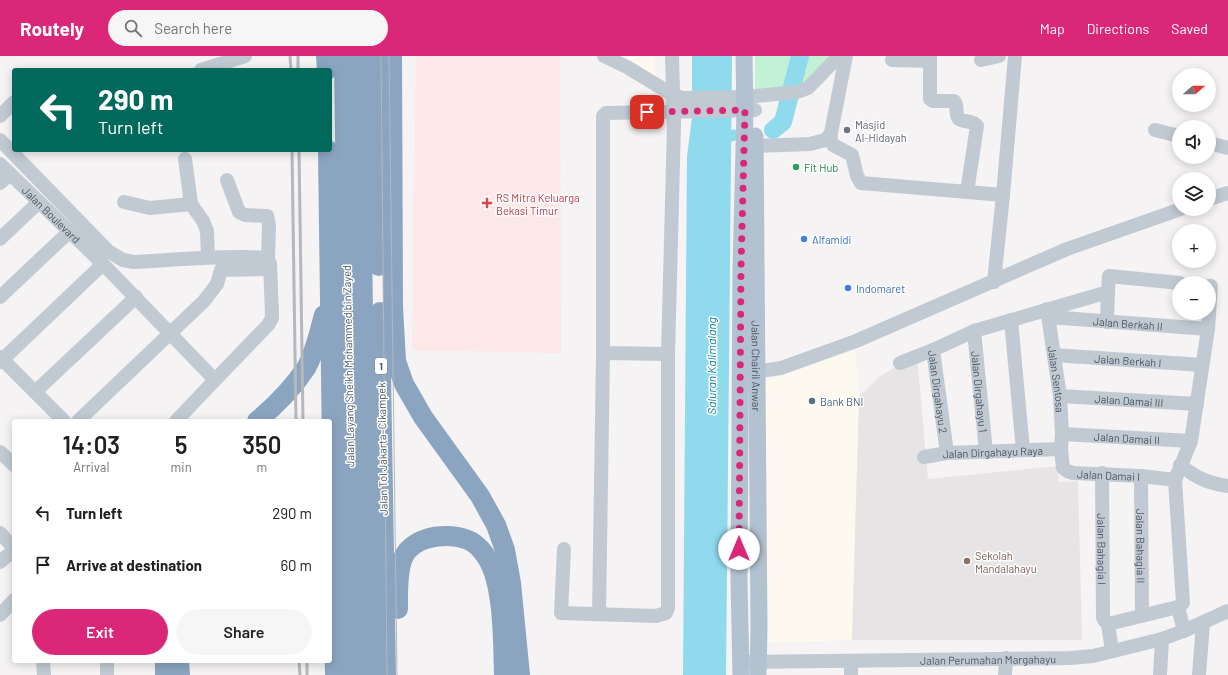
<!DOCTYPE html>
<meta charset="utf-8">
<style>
:root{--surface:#fff;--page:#f6f6f6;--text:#202124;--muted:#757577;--accent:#db2777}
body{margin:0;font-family:Barlow,sans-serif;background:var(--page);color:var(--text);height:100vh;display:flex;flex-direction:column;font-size:15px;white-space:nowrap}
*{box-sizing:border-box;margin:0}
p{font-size:13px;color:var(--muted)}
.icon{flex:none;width:22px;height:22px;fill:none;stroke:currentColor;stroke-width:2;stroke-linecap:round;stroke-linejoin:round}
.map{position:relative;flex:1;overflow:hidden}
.panel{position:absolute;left:12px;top:363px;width:320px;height:244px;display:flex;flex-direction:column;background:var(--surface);border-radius:4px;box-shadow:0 2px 10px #0003}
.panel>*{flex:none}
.banner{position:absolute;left:12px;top:12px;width:320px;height:84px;border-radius:4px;box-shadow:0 2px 10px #0003;background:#00695c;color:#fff;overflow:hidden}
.needle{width:26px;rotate:70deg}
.tools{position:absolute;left:1172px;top:12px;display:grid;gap:8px}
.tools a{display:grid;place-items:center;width:44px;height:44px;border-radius:50%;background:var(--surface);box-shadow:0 2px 10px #0003;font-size:20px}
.pin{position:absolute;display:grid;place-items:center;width:34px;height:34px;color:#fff;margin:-17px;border-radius:8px;box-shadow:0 2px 6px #0006}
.me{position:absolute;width:44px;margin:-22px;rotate:0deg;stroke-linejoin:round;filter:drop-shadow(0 0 3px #0008)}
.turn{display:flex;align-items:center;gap:14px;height:84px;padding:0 20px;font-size:18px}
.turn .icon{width:52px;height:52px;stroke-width:2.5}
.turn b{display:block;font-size:28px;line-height:34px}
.eta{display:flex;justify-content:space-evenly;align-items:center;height:68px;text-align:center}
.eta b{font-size:24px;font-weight:600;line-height:28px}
.action{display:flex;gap:8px;margin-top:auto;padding:8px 20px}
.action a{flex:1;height:46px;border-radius:24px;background:var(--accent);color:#fff;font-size:16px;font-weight:600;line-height:46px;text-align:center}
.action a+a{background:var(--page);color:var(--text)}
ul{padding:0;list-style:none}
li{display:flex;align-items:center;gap:12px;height:52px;padding:0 20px}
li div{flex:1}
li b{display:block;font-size:15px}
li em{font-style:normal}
header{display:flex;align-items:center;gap:24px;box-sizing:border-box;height:56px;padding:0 20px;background:var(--accent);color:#fff}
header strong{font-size:19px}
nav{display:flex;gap:22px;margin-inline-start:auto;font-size:14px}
.search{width:280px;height:36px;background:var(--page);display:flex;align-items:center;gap:10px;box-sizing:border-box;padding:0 14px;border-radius:22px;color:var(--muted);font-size:15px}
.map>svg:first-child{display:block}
</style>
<header>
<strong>Routely</strong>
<div class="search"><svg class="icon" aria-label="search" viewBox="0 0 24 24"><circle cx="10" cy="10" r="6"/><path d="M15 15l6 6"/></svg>Search here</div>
<nav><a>Map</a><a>Directions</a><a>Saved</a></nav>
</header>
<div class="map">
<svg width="1228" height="619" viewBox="0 0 1228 619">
<rect width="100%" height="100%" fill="#f5f3f3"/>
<g fill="#fdf9ef">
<path d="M 618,0 L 655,0 L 655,21 Z"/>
<path d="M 855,294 L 859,341 L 852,584 L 764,587 L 766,325 Z"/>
</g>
<path fill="#e6e4e5" d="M 917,299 L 928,423 L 1057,410 L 1059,426 L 1078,425 L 1082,584 L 852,584 L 859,341 L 880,320 Z"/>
<path fill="#fce8e6" d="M 416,0 L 560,0 L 561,297 L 412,294 Z"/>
<path fill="#c3f1d5" d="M 755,0 L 839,0 L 808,32 L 755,40 Z"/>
<path fill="#90daee" d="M 692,0 L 732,0 L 726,619 L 683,619 L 687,100 L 692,62 Z"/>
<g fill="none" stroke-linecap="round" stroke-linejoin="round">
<path stroke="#90daee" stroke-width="11" d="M 731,80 L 734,79"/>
<path stroke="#90daee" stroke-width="18" d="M 773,74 L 783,66 L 800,0"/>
<g stroke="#c1cad2" stroke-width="14">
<path d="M 604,0 L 627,11 L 673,39 L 683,42 L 745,41 L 797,36 L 808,32 L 839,0"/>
<path d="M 846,0 L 830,82 L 833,89 L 852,99 L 857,120 L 861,127 L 1003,139 L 1015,0"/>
<path d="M 930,0 L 930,43 L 933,45 L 954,45 C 959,50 954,58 959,63 C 965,67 973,64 977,70 L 967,136"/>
<path d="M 892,4 L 930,5"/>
<path d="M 981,4 L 999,0"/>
<path d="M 201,14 L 245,0"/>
<path d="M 0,60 L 14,46"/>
<path d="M 1155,74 L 1179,80"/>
<path d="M 0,84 L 108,195 L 123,204 L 134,206 C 172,204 209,200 246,201 C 253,202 262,200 268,204 L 270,208 L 272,258 L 272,262 L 268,269 L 215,324"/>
<path d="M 1209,87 L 1228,92"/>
<path d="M 755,90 L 810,88 L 825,84 L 831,78"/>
<path d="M 185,103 L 191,148 L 203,165 L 207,175 L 208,201"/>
<path id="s1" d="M 0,108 L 103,208 L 215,324 L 176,365"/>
<path d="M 227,124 L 239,156 L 245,159 L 267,160 L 269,169 L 268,204"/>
<path d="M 0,127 L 10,118"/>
<path d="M 1209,143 L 1228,137"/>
<path d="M 124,146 L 150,152 L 191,148"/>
<path d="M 0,183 L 39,146"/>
<path d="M 994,226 L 1003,139"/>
<path d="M 1108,236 L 1109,220 L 1180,227"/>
<path d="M 0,241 L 70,175"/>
<path id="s2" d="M 1047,253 L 1060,340 L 1062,378 L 1061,393 L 1063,412 L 1067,415 L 1073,417 L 1141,420 L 1175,424"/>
<path id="s3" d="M 1049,261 L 1208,273"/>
<path d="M 1011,264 L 1023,394"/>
<path id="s4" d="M 974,275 L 986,396"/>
<path id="s5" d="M 933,294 L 947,397"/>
<path d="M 603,297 L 668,298"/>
<path id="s6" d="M 1054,299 L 1202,309"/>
<path d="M 0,301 L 64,365"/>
<path d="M 0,306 L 103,208"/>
<path d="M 900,307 L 933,294 L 974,275 L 1108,236 L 1107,266"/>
<path d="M 747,317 L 781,312 L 856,285 L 1067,193 L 1181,153"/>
<path d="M 35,336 L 136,241"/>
<path id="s7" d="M 1060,340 L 1197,348"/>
<path d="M 78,365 L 204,245 L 217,228 L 221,214 L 270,213"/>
<path id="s8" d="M 1062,378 L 1191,385"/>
<path d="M 0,396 L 14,409"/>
<path id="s9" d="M 924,401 L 947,397 L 1061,393"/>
<path d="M 1180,409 C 1197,422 1207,427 1228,430"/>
<path id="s10" d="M 1102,417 L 1103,561 L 1104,564 L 1108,568"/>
<path id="s11" d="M 1141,420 L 1142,560"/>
<path d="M 0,477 L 14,492"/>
<path d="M 564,493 L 561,557 L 656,560 L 666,557 L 668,552 L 668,298 L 674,69 L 672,0"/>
<path d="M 0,506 L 14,494"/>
<path d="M 1178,551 L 1184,575"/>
<path d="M 599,558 L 603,297 L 603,60 L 606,57 L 755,54"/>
<path d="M 0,559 L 14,544"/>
<path d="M 1108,568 L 1178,551 L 1183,547 L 1175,424 L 1191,385 L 1208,273 L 1211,230 L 1209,230"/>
<path d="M 1108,568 L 1112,595"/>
<path d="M 43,605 L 44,619"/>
<path d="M 107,605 L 107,619"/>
<path d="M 851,605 L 851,619"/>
<path id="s12" d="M 749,606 L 1070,602 L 1093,600 L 1162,583 L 1186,574 L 1228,555"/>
<path d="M 1005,619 L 1006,602"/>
<path d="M 1160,619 L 1162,583"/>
<path d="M 1199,619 L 1203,567"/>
</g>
<g stroke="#b3c2d1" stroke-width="17">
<path id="s13" d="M 755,80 L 759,572 L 758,619"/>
<path d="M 741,619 L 739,525 L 741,212 L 745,54 L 744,0"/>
</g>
<g stroke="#8ba5c1" stroke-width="20">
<path d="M 326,0 L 327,14"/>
<path d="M 344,0 L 352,619"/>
<path d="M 360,0 L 367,619"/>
<path d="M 376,0 L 379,210"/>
<path d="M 392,0 L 393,251 L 396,305 L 404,328 L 423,361 L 480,440 L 496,469 L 505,494 L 511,527 L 520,619"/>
<path d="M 328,94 L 335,619"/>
<path d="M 380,256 L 386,619"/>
<path d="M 257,365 C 275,350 293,332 306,312 C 315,297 319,276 324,259"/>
<path d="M 398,553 C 398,539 397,516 403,502 C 413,478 456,474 475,488 C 479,491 485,498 487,502 C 504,528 503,588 504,619"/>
<path d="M 179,605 L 180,619"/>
<path d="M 165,619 L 165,605"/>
</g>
<g stroke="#b5b8bd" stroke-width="1">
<path d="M 381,0 L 387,619"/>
<path d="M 389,0 L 397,619"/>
</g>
<g stroke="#b5b8bd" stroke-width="3">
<path d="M 290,0 L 291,14"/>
<path d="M 298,0 L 298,14"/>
<path d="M 292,94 L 296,365"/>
<path d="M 299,94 L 303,365"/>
<path d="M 299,605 L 300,619"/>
<path d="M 307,605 L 307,619"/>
</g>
</g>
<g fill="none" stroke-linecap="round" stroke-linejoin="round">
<path stroke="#db2777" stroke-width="7" stroke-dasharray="0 12.6" d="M 647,56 L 745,54 L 741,212 L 739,493"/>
</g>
<circle fill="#6b7280" stroke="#fff" stroke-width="1.5" cx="847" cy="74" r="4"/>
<circle fill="#2e9e5b" stroke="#fff" stroke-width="1.5" cx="796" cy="111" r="4"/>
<path fill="#e0444e" stroke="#fff" stroke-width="1.5" d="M485 141h4v4h4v4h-4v4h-4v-4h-4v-4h4z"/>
<g fill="#3f7fe0" stroke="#fff" stroke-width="1.5">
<circle cx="804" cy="183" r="4"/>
<circle cx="848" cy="232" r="4"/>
</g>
<circle fill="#5c6f8a" stroke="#fff" stroke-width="1.5" cx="812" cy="345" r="4"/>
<circle fill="#8d6e63" stroke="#fff" stroke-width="1.5" cx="967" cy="505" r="4"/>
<g text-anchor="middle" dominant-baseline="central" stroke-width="3" stroke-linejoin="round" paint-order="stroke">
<rect fill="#fff" stroke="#808990" stroke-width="1" x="375" y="302" width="12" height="16" rx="3"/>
<g font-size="10" font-weight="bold" fill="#4a5661">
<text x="381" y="310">1</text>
</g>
<g font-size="11" fill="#5b616d" stroke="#fff" text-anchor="start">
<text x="855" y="68">Masjid<tspan x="855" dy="13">Al-Hidayah</tspan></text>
</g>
<g font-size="11" fill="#27864d" stroke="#fff" text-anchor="start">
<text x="804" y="111">Fit Hub</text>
</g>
<g font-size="11" fill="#be3a42" stroke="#fff" text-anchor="start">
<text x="496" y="141">RS Mitra Keluarga<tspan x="496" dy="13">Bekasi Timur</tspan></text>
</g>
<g font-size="11" fill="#4a5661" stroke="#fff">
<text stroke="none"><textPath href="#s1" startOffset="72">Jalan Boulevard</textPath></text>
<text stroke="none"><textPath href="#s3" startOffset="79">Jalan Berkah II</textPath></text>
<text stroke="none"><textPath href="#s6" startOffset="74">Jalan Berkah I</textPath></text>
<text transform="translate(348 310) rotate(-91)">Jalan Layang Sheikh Mohammed bin Zayed</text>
<text stroke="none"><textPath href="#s13" startOffset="230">Jalan Chairil Anwar</textPath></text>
<text stroke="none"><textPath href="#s2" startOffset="71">Jalan Sentosa</textPath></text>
<text stroke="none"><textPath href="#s4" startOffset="61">Jalan Dirgahayu 1</textPath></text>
<text stroke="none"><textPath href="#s5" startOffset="42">Jalan Dirgahayu 2</textPath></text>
<text stroke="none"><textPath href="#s7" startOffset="69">Jalan Damai III</textPath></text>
<text stroke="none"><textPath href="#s8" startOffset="65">Jalan Damai II</textPath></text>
<text transform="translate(382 393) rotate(-91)">Jalan Tol Jakarta–Cikampek</text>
<text stroke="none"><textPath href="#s9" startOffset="69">Jalan Dirgahayu Raya</textPath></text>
<text stroke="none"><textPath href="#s2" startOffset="207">Jalan Damai I</textPath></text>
<text stroke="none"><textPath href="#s11" startOffset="70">Jalan Bahagia II</textPath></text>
<text stroke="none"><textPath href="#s10" startOffset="76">Jalan Bahagia I</textPath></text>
<text stroke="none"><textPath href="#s12" startOffset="239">Jalan Perumahan Margahayu</textPath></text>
</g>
<g font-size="11" fill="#366cbe" stroke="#fff" text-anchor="start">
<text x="812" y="183">Alfamidi</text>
<text x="856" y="232">Indomaret</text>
</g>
<g font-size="11" fill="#4e5e75" stroke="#fff" text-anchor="start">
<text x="820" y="345">Bank BNI</text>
</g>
<g font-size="11" fill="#785e54" stroke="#fff" text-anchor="start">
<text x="975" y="499">Sekolah<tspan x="975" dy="13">Mandalahayu</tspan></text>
</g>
<g font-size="12" font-style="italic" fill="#0c7c9b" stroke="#fff">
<text transform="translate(711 310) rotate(-90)">Saluran Kalimalang</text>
</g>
</g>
</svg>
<div class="tools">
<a><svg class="needle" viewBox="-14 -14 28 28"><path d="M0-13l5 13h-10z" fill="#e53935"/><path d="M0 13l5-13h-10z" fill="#757577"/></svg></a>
<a><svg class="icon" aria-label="sound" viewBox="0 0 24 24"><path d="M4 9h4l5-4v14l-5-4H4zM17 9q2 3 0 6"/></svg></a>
<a><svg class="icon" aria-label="layers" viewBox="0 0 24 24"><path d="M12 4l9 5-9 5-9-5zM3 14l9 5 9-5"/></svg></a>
<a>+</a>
<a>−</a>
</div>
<div class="pin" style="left:647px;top:56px;background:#d93025"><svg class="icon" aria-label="arrive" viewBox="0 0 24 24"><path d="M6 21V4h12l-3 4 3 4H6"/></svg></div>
<svg class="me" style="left:739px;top:493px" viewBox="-20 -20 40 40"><circle r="19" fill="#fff"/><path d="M0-13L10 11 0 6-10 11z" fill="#db2777"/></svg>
<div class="banner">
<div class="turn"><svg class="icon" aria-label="left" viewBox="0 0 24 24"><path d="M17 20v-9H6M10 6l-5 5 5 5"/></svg><div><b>290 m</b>Turn left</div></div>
</div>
<section class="panel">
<div class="eta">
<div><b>14:03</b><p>Arrival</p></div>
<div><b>5</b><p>min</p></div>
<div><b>350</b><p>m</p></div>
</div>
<ul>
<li><svg class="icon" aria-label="left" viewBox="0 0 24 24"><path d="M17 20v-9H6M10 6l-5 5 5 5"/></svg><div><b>Turn left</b></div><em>290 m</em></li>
<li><svg class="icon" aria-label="arrive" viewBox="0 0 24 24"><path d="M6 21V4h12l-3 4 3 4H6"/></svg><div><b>Arrive at destination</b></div><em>60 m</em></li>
</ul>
<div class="action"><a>Exit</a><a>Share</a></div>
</section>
</div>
